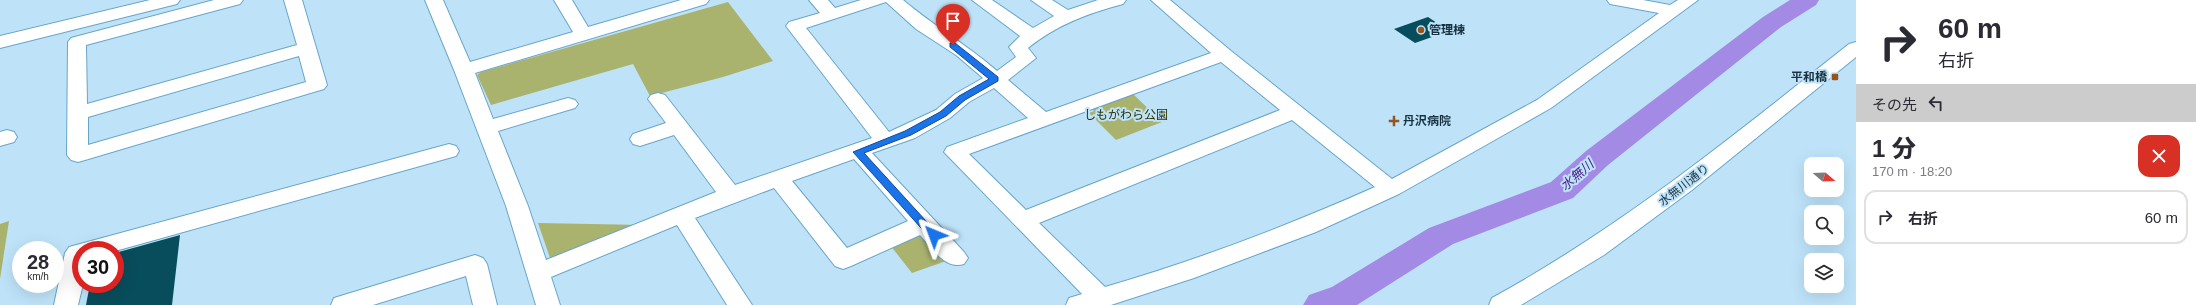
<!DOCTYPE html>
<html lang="ja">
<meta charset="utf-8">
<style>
:root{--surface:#fff;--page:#f2f2f3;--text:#2b2b33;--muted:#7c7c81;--line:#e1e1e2}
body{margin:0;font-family:Arial,"Noto Sans JP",sans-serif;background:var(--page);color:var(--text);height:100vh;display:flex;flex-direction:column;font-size:15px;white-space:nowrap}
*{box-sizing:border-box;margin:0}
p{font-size:13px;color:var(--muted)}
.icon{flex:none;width:22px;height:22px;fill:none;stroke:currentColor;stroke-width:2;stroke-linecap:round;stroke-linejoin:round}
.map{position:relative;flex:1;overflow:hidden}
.details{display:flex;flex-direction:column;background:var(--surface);width:340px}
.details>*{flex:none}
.banner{background:#fff;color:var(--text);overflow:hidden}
.needle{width:26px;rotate:109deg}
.buttons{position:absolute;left:1804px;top:157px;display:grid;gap:8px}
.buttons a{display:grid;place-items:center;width:40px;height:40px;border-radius:8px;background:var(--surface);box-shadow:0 4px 16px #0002;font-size:20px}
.speed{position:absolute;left:12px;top:241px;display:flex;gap:8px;font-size:20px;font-weight:700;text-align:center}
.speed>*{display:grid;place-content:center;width:52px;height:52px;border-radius:50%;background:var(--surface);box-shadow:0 4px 16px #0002;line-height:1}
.speed small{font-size:10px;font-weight:400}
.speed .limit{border:6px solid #d22;background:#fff;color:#111}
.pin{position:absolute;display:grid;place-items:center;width:34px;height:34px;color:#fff;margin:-41px -17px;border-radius:50% 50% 50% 0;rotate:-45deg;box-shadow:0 0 4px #0007}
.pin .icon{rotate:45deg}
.me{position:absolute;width:44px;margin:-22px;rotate:316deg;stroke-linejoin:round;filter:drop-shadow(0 0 3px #0008)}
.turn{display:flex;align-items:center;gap:14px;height:84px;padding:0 16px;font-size:18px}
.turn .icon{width:52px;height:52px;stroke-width:2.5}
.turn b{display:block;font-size:28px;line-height:34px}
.then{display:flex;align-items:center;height:38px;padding:0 16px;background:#0003;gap:8px;font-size:15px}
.round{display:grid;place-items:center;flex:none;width:42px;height:42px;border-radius:12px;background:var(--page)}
.summary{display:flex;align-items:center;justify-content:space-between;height:68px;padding:0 16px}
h1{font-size:24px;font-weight:800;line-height:30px}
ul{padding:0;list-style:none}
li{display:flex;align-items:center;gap:12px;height:54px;margin:0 8px 6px;padding:0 8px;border:2px solid var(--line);border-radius:12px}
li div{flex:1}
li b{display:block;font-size:15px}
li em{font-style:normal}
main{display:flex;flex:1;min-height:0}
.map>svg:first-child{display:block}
</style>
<main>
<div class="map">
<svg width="1856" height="305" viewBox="0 0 1856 305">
<rect width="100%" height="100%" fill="#bee3f9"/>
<g fill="#a9b36e">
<path d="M 728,2 L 773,61 L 723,77 L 650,96 L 633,64 L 491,105 L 477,75 L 481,72 Z"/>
<path d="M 1132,93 L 1162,122 L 1116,140 L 1089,113 L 1094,111 L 1091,108 Z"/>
<path d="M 9,221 L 0,279 L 0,224 Z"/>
<path d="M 538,223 L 644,225 L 557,259 L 550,258 Z"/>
<path d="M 916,232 L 949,260 L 912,273 L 890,245 Z"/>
</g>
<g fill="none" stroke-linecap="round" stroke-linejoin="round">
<path fill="#a38ae5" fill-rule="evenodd" d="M 1790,0 L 1819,0 L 1816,5 L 1781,27 L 1608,165 L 1573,198 L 1453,244 L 1357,305 L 1303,305 L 1309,295 L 1332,287 L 1429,228 L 1551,182 L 1586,151 L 1763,17 Z"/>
</g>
<g fill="#084d5b">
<path d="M 1428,17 L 1449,31 L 1415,43 L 1394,29 Z"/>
<path d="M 180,235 L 172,305 L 86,305 L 90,284 L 115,284 L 115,253 Z"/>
</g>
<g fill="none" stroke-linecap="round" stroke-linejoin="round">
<defs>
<g id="minor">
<path d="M 150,0 L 180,0 L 177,4 L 0,48 L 0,36 Z"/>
<path d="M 214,0 L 243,0 L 240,4 L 86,45 L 87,104 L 297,45 L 284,0 L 302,0 L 327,85 L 324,89 L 85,160 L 78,162 L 71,160 L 67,155 L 68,42 L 71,38 ZM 299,56 L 306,82 L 88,145 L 88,117 Z"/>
<path d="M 425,0 L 443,0 L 470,62 L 573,32 L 554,0 L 572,0 L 588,27 L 681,0 L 709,0 L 706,4 L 475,73 L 493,119 L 568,98 L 575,100 L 578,104 L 575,108 L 498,131 L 528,206 L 546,260 L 716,192 L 674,135 L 640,146 L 633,144 L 630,139 L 633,134 L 666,123 L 648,99 L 651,95 L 658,93 L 665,95 L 735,185 L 872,138 L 786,26 L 789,22 L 820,13 L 809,0 L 828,0 L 835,8 L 861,0 L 903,0 C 934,26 967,45 997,71 L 1016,57 L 1009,47 L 1020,36 L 972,0 L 992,0 L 1033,28 L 1054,16 L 1031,0 L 1052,0 L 1068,10 L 1098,0 L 1126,0 L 1123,4 C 1089,13 1056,25 1028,48 L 1036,58 L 1008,80 L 1046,112 L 1211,53 L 1151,0 L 1170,0 L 1231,51 L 1392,179 L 1537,100 L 1659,13 L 1610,4 L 1607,0 L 1643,0 L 1670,5 L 1678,0 L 1698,0 L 1551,108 L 1399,194 L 1316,232 L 1194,278 L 1111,305 L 1066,305 L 1069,298 L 1082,294 L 944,152 L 947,147 L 1028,118 L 994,88 L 969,102 L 950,118 L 915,138 L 872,153 L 964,252 L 968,258 L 964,264 C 945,270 932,248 920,235 L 851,266 L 843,269 L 835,266 L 774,188 L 695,218 L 752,305 L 727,305 L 677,225 L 551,277 L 560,305 L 536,305 L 506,206 L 454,70 ZM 886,2 L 916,29 L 956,55 L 983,78 L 955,94 L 936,110 L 889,132 L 806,28 ZM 1221,62 L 1280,110 L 1026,210 L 969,154 ZM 1292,120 L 1375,187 C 1287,226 1198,260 1105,287 L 1039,223 ZM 854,159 L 908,221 L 847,248 L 792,181 Z"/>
<path d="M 1856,42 L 1856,57 L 1692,190 L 1604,255 L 1521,305 L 1489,305 L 1492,298 C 1623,226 1733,136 1849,44 Z"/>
<path d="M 7,130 L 14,132 L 17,137 L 14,142 L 0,146 L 0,132 Z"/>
<path d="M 449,144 L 456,146 L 459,151 L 456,156 L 115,251 L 81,250 L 83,284 L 78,305 L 54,305 L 65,253 L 69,247 Z"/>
<path d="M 475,255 L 483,258 L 487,264 L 497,305 L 473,305 L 466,276 L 373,305 L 331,305 L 334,298 Z"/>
</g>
</defs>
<use href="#minor" stroke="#68a5c9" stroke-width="2"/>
<use href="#minor" fill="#fff" fill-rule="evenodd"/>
</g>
<path fill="#1a73e8" stroke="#114b97" d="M 950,43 L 955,43 L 998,77 L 998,81 L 965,100 L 946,116 L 911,135 L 864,153 L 937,233 L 937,238 L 930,238 L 853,152 L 905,131 L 940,112 L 959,96 L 989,79 L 950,47 Z"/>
<g fill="#95531f" stroke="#bee3f9" stroke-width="1.5">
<circle cx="1421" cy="30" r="4"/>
<rect x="1831" y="73" width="8" height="8" rx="2"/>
<path d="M1392 115h4v4h4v4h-4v4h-4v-4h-4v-4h4z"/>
</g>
<g text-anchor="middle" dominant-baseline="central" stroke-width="4" stroke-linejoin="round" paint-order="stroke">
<g font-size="12" font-weight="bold" fill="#193241" stroke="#bee3f9" text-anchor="start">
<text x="1429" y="30">管理棟</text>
<text x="1827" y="77" text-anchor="end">平和橋</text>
<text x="1403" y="121">丹沢病院</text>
</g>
<g font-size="12" fill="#2c3103" stroke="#bee3f9">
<text x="1126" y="115">しもがわら公園</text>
</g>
<g font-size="12" fill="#193241" stroke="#bee3f9">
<text transform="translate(1684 185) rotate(-38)">水無川通り</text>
</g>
<g font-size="13" font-style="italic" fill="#461a84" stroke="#bee3f9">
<text transform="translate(1577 175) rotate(-41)">水無川</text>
</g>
</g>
</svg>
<div class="buttons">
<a><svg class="needle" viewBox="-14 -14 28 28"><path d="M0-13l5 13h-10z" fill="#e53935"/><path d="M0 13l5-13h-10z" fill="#7c7c81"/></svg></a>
<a><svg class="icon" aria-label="search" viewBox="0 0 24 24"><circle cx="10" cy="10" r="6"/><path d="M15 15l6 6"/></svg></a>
<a><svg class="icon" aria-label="layers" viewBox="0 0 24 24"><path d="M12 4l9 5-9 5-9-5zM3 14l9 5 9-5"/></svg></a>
</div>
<div class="speed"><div>28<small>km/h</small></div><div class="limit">30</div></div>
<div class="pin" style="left:953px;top:45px;background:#d93025"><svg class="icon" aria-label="arrive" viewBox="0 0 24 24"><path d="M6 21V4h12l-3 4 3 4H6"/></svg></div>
<svg class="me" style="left:934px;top:235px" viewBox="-20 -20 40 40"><path d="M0-17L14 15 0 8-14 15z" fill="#1a73e8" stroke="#fff" stroke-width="4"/></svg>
</div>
<section class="details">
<div class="banner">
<div class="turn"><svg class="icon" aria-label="right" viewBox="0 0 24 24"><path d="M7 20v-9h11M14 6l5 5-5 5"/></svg><div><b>60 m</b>右折</div></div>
<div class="then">その先<svg class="icon" aria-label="left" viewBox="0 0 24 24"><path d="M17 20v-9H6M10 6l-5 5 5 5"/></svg></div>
</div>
<div class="summary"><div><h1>1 分</h1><p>170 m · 18:20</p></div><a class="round" style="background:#d93025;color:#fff"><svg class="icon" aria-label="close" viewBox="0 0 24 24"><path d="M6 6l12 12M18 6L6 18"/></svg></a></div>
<ul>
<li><svg class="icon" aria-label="right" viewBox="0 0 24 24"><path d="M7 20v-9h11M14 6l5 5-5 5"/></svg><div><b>右折</b></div><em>60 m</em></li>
</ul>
</section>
</main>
